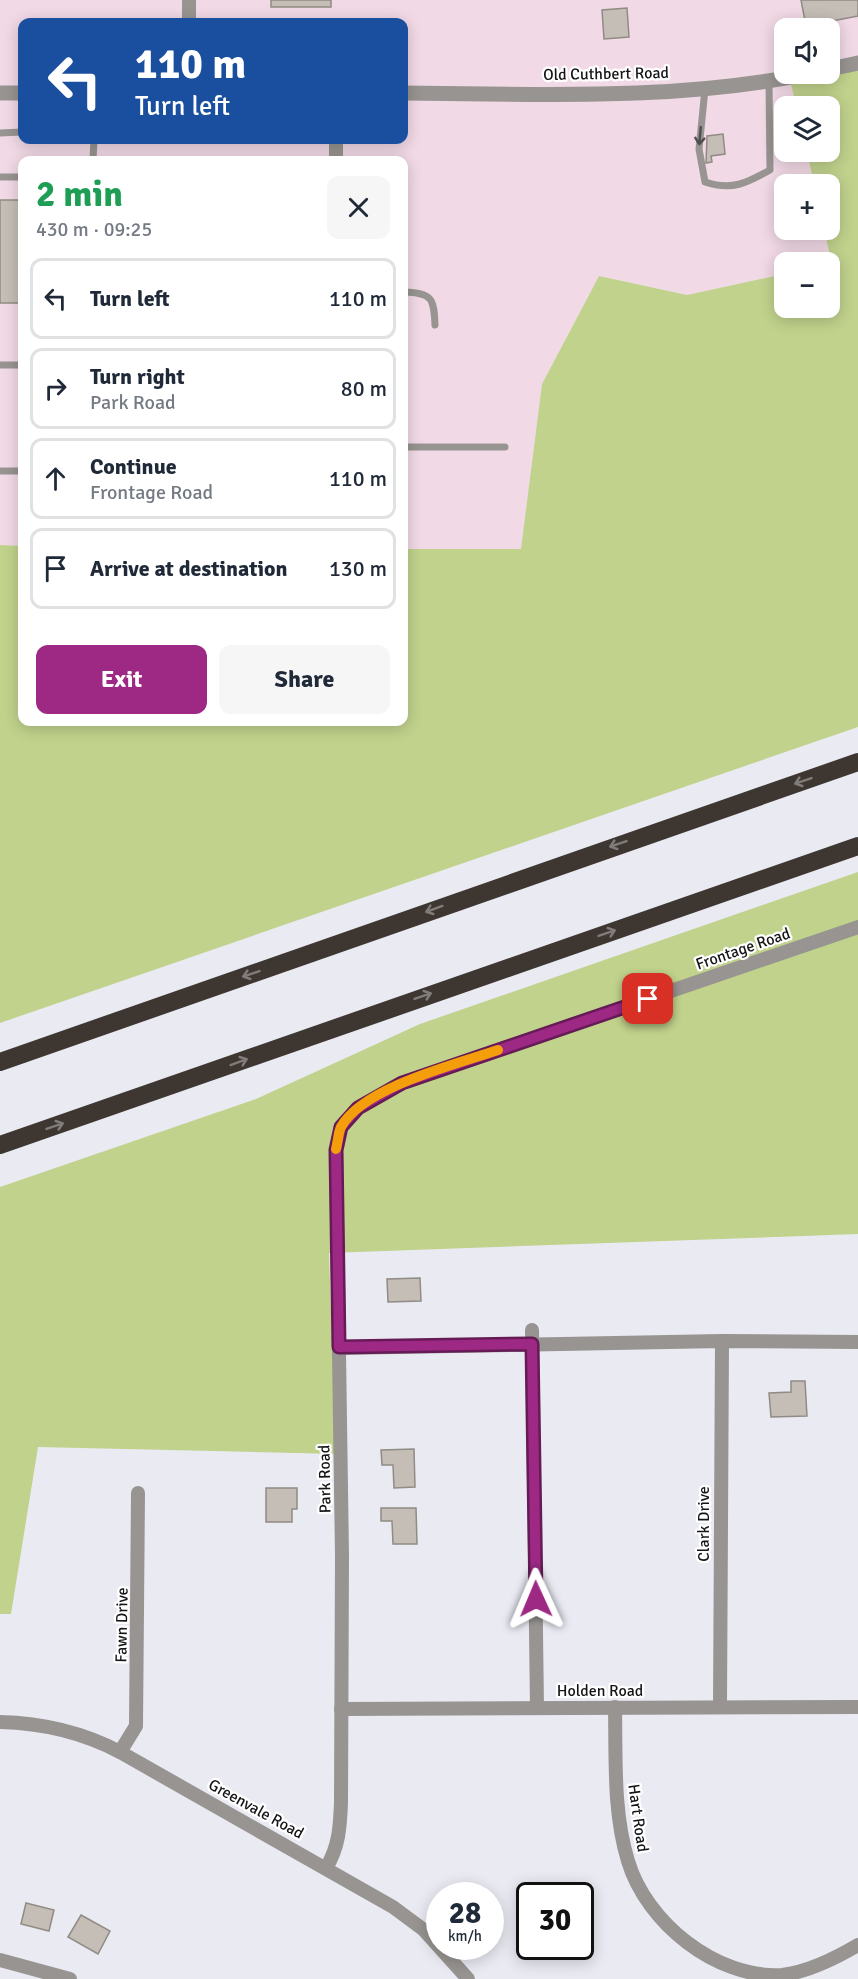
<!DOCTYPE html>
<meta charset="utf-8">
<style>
:root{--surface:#fff;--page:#f6f6f7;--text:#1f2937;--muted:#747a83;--line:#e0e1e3;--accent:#9d2985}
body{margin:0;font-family:Signika,sans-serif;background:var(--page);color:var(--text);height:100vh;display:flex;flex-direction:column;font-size:22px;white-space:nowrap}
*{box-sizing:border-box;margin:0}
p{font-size:20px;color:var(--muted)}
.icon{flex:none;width:33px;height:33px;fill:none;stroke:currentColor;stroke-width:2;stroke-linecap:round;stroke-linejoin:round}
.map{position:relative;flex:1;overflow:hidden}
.sheet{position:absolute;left:18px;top:156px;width:390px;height:570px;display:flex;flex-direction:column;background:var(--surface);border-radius:12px;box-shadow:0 3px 15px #0003}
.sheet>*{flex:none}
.hud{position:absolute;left:18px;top:18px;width:390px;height:126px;border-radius:12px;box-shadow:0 3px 15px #0003;background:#1a4fa0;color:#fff;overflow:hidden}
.fabs{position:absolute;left:774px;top:18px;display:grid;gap:12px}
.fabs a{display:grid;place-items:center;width:66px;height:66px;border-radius:12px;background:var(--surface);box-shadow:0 3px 15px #0003;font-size:30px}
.speed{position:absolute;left:426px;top:1882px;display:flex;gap:12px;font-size:30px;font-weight:700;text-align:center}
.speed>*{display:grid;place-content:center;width:78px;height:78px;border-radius:50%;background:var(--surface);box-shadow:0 3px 15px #0003;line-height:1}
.speed small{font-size:15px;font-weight:400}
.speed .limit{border:3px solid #111;border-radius:9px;background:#fff;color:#111}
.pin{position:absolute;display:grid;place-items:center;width:51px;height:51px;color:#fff;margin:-26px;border-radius:12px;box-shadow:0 3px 9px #0006}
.me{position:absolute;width:66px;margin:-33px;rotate:359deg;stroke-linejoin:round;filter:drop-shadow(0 0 4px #0008)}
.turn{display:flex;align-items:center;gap:21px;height:126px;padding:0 18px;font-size:27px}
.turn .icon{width:78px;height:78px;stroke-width:2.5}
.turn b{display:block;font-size:42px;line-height:51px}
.round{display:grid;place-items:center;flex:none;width:63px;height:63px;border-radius:12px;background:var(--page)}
.head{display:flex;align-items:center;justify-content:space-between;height:102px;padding:0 18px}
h1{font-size:36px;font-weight:700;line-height:45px;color:#1e9e55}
.cta{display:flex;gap:12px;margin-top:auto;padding:12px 18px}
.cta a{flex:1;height:69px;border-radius:12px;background:var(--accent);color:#fff;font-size:24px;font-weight:700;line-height:69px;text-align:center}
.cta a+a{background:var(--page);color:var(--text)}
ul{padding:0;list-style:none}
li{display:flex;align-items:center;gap:18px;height:81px;margin:0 12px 9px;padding:0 6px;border:3px solid var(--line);border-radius:12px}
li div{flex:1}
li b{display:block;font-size:22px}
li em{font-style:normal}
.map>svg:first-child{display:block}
</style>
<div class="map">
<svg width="858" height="1979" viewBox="0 0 858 1979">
<rect width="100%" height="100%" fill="#eaeaf3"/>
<path fill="#f1d9e5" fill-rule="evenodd" d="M 0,0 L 858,0 L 858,64 L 830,70 L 830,28 L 784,28 L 784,74 L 816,74 L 791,79 L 796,106 L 784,106 L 784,152 L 807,152 L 814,184 L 784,184 L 784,230 L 824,230 L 832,264 L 784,262 L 784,274 L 687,295 L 599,276 L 542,384 L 521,550 L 404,549 L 404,160 L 22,160 L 22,546 L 0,545 ZM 22,22 L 404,22 L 404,140 L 22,140 Z"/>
<g fill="#c1d28c">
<path d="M 858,64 L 858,727 L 0,1023 L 0,545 L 22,546 L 22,722 L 404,722 L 404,549 L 521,549 L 542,384 L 599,276 L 687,295 L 784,274 L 784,308 L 830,308 L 830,265 L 832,264 L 824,230 L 830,230 L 830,184 L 814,184 L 807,152 L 830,152 L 830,106 L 796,106 L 790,79 L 830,74 Z"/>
<path d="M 858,872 L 858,1234 L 329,1253 L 336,1454 L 38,1447 L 11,1614 L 0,1614 L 0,1187 L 256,1099 L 420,1024 Z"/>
</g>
<g fill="#c4beb7" stroke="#908b84" stroke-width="1.5">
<rect x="271" y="0" width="60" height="7"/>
<path d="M 801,0 L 858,0 L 858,16 L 806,26 Z"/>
<path d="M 627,8 L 629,37 L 604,39 L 602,10 Z"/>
<path d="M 723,134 L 725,154 L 711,156 L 712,162 L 706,163 L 707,136 Z"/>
<rect x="0" y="200" width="22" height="103"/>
<path d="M 420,1278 L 421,1301 L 388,1302 L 387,1279 Z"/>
<path d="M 791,1381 L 805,1381 L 807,1416 L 771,1417 L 769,1393 L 791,1392 Z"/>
<path d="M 414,1449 L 415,1487 L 394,1488 L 393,1465 L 382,1465 L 381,1450 Z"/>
<path d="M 266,1488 L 297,1488 L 297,1509 L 292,1509 L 292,1522 L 266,1522 Z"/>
<path d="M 381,1508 L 416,1508 L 417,1544 L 393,1544 L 392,1521 L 381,1521 Z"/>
<path d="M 26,1903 L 54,1910 L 49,1931 L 21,1924 Z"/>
<path d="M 81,1915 L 110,1931 L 98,1954 L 68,1937 Z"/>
</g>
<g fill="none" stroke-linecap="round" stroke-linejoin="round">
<g stroke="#979491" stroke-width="7">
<path d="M 705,89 L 699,149 L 705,182 C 732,191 747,183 770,170 L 769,82"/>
<path d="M 0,133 L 22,132"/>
<path d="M 93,160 L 94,140"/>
<path d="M 0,177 L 22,177"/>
<path d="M 404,292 C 432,293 434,298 435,325"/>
<path d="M 0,365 L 22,365"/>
<path d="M 404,447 L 505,447"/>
<path d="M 0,471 L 22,471"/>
</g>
<g stroke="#979491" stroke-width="14">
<path d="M 189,22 L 189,0"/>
<path d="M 336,160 L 336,140"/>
<path d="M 532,1330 L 537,1707"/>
<path d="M 339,1348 L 722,1341 L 858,1342"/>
<path d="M 615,1707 C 616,1759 613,1812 628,1861 C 646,1922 716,1979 782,1975 C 808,1972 836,1958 858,1945"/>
<path d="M 720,1707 L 722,1341"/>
<path d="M 341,1709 L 858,1707"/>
<path d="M 0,1722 C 43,1723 82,1732 120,1752 L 393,1907 L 424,1930 L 468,1979"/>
<path d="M 120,1752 L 136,1726 L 138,1493"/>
<path d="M 326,1868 C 339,1847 340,1827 341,1803 L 342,1556 L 336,1150 L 341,1127 L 358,1108 L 402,1083 L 858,927"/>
<path d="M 0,1960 L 70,1979"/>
</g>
<g stroke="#979491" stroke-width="15">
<path d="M 830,69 L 858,63"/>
<path d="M 0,93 L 22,93"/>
<path d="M 404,93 C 538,94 675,101 807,74"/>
</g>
<g stroke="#3d3631" stroke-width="18">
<path d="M 0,1062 L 858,762"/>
<path d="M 0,1145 L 858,846"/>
</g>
</g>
<defs><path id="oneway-shaft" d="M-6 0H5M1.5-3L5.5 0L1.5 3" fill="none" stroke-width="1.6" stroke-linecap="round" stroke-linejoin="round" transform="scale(1.5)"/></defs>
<use stroke="#504e4e" href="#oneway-shaft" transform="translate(700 136) rotate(95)"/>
<g stroke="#817c79">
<use href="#oneway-shaft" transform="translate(803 781) rotate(161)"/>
<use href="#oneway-shaft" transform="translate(618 844) rotate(161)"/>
<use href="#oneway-shaft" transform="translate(434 909) rotate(160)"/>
<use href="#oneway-shaft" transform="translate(607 933) rotate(-19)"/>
<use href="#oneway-shaft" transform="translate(251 974) rotate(161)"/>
<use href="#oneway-shaft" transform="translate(423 996) rotate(-19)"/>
<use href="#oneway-shaft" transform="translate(239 1062) rotate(-20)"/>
<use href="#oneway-shaft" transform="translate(55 1126) rotate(-19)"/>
</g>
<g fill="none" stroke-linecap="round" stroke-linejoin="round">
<defs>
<path id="route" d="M 536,1599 L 532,1344 L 339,1347 L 336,1150 L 341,1127 L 358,1108 L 402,1083 L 648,999"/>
</defs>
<use href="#route" stroke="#661b56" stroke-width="15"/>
<use href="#route" stroke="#9d2985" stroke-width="10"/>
<path stroke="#f59e0b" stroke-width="10" d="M 336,1149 C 338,1142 338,1133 341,1127 C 363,1087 457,1064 498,1050"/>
</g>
<g text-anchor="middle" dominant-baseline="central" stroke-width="4.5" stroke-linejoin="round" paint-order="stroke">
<g font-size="16" fill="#151518" stroke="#fff">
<text transform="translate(606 74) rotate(-1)">Old Cuthbert Road</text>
<text transform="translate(743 949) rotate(-19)">Frontage Road</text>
<text transform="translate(325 1479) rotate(-91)">Park Road</text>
<text transform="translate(704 1524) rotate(-90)">Clark Drive</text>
<text transform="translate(122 1625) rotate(-89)">Fawn Drive</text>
<text x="600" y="1691">Holden Road</text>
<text transform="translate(256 1809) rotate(29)">Greenvale Road</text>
<text transform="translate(638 1818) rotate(82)">Hart Road</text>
</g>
</g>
</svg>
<div class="fabs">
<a><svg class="icon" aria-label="sound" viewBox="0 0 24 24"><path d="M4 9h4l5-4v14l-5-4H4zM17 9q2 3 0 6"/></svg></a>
<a><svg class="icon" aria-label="layers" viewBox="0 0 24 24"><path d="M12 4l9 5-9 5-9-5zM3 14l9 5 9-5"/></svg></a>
<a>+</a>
<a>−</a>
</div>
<div class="speed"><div>28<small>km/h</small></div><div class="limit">30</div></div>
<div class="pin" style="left:648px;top:999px;background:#d93025"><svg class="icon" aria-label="arrive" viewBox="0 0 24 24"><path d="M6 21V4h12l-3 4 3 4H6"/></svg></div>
<svg class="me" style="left:536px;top:1599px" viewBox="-20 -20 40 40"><path d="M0-17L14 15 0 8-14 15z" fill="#9d2985" stroke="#fff" stroke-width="4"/></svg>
<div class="hud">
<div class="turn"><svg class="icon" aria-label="left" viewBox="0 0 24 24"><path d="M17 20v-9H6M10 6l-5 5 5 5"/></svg><div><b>110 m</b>Turn left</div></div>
</div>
<section class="sheet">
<div class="head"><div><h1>2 min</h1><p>430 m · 09:25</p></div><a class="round"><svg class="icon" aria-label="close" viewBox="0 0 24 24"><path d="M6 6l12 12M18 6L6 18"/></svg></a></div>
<ul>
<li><svg class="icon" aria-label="left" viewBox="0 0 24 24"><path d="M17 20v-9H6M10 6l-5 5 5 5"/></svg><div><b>Turn left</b></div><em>110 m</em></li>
<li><svg class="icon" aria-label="right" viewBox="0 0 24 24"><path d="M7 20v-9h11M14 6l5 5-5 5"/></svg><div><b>Turn right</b><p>Park Road</p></div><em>80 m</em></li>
<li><svg class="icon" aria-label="ahead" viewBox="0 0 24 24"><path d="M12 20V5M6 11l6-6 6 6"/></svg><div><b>Continue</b><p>Frontage Road</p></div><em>110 m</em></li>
<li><svg class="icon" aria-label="arrive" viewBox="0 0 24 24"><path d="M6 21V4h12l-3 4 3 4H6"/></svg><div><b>Arrive at destination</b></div><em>130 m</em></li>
</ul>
<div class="cta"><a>Exit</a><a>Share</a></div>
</section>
</div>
